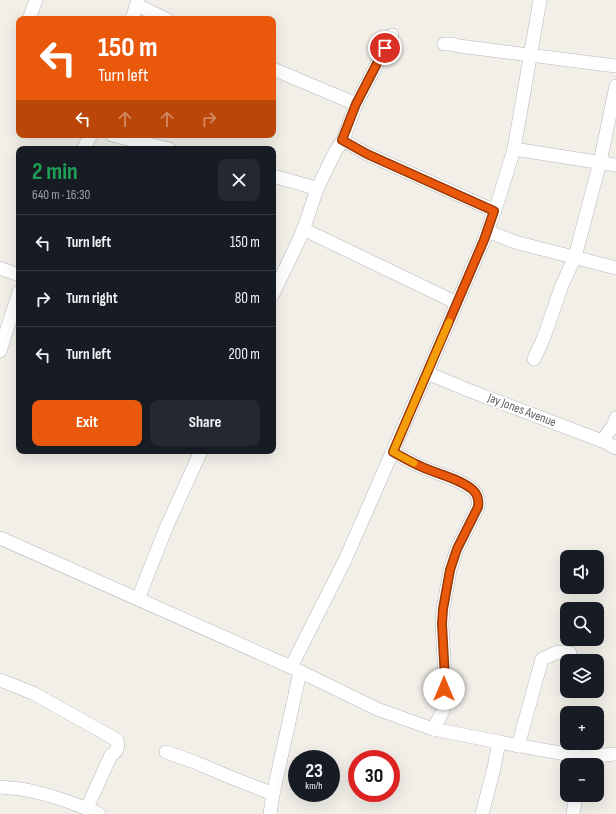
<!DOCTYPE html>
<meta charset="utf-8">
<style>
:root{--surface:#171b24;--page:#242831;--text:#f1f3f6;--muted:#9ea1a6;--line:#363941;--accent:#ea580c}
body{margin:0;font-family:"Sofia Sans Condensed",sans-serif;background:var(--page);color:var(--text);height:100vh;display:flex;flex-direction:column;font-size:15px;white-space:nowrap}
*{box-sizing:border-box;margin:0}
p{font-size:13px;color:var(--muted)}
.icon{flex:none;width:22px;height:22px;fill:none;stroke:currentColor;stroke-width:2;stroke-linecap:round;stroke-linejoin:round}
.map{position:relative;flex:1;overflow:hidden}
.panel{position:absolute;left:16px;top:146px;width:260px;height:308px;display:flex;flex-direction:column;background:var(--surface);border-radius:8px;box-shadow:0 4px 16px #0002}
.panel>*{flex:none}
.top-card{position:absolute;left:16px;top:16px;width:260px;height:122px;border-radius:8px;box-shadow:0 4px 16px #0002;background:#ea580c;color:#fff;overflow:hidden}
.controls{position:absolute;left:560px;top:550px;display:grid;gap:8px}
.controls a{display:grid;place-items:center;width:44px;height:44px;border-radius:8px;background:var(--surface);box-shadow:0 4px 16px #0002;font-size:20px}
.speed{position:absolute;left:288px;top:750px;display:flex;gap:8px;font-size:20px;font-weight:700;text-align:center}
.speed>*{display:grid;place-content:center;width:52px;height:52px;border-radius:50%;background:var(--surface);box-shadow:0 4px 16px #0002;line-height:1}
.speed small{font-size:10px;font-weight:400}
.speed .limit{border:6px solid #d22;background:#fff;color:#111}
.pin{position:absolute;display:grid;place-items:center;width:34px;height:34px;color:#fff;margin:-17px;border:2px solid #fff;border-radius:50%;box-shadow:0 1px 4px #0007}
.me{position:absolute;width:44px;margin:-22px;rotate:0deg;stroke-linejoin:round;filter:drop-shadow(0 0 3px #0008)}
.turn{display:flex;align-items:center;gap:14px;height:84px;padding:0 16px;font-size:18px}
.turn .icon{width:52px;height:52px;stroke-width:2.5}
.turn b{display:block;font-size:28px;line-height:34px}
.lanes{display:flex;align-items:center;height:38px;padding:0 16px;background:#0003;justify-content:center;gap:20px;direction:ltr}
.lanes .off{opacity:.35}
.round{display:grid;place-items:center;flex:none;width:42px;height:42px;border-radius:8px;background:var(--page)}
.overview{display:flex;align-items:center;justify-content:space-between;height:68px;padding:0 16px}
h1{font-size:24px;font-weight:700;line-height:30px;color:#1e9e55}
.cta{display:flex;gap:8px;margin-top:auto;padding:8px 16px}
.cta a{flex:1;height:46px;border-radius:8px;background:var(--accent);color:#fff;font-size:16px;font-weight:700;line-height:46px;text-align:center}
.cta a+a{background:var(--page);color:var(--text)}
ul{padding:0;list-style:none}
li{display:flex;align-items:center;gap:12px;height:56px;padding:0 16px;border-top:1px solid var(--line)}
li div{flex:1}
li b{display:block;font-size:15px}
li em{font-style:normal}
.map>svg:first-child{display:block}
</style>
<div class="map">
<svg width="616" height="814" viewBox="0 0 616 814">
<rect width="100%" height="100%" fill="#f1efe8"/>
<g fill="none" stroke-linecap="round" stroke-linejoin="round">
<defs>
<g id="minor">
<path d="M 137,5 L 166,19"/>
<path d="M 29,19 L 36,0"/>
<path d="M 132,19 L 138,0"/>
<path d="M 444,44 L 452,44 L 459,46 L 616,66"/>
<path d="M 273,69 L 356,104"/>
<path d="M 112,135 L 169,149"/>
<path d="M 343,140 L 356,104 L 392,35"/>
<path d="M 83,149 L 91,135"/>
<path d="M 514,149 L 616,165"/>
<path d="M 273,176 L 305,185 L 317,189 L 335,152 L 343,140 L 367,154 L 495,211"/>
<path d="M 303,229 L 457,303"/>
<path d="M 487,231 L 515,242 L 616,268"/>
<path d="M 0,268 L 19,275"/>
<path d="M 273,294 L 299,240 L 306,222 L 317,189"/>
<path d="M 0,351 L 19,292"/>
<path d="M 534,359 L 544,337 L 562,285 L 575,257 L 600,162 L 616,86"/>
<path d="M 427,373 L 468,390 L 605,442 L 616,448"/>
<path d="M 602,441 L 613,426 L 616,418"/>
<path d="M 393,452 C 401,456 410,462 420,466 C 436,474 459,478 473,490 C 478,495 479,501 478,507 L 457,549 L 450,570 L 443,609 L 442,624 L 445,679 L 443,711 L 433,729"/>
<path d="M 0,538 L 291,667 L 377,709 L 433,729 L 499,742 L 582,757 L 616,754"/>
<path d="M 138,599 L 166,528 L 201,451"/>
<path d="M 291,667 L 345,560 L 427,373 L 484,240 L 500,195 L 514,149 L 540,0"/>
<path d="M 0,680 L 33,693 L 117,740 C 119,747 117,752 111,755 L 87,808"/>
<path d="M 518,746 L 542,659 L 558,652 L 570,653"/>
<path d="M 166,752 L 197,763 L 225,775 L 273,794"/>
<path d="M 0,787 C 10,788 21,788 31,791 C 54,796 77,804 99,814"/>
<path d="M 270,814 L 273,794 L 300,672"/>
<path d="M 482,814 L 494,768 L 499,742"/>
<path d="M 573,814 L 576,795"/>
</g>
</defs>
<use href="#minor" stroke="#b5b8bc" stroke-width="14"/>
<use href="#minor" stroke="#fff" stroke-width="13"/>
</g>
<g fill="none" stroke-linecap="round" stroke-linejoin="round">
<defs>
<path id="route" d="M 385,48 L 356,104 L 342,140 L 367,154 L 494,211 L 484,240 L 393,452 C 401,456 410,462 420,466 C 436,474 459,478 473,490 C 478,495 479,501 478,507 L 457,549 L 450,570 L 443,609 L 442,624 L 445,679 L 444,689"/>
</defs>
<use href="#route" stroke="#983908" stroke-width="10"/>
<use href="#route" stroke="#ea580c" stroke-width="7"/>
<path stroke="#f59e0b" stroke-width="7" d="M 414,463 L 393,452 L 449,322"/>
</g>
<g text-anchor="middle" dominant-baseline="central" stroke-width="3.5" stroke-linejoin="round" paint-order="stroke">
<g font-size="13" fill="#5f6368" stroke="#fff">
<text transform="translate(522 410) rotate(21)">Jay Jones Avenue</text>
</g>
</g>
</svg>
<div class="controls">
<a><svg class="icon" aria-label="sound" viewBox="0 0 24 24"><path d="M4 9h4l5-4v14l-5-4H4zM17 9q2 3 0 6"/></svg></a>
<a><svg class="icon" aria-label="search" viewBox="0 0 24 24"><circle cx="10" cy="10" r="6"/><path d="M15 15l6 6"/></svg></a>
<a><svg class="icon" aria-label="layers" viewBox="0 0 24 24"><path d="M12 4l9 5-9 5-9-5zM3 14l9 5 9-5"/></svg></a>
<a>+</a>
<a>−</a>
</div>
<div class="speed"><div>23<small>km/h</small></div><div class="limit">30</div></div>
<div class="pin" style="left:385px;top:48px;background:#d93025"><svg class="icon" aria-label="arrive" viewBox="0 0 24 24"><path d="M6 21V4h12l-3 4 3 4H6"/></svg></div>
<svg class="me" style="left:444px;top:689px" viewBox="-20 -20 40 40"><circle r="19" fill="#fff"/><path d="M0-13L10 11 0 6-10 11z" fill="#ea580c"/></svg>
<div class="top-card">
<div class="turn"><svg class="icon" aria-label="left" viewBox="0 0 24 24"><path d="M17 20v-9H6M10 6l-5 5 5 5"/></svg><div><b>150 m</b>Turn left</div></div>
<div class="lanes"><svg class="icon" aria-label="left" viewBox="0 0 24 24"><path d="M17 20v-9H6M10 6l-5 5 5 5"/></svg><svg class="icon off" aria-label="ahead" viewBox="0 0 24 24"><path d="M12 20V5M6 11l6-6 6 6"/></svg><svg class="icon off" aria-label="ahead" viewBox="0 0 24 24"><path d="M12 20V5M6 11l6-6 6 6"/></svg><svg class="icon off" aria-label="right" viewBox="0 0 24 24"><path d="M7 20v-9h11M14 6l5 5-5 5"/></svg></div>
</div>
<section class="panel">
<div class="overview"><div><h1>2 min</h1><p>640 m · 16:30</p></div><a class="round"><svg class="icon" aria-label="close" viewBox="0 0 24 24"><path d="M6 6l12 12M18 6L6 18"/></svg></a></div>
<ul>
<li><svg class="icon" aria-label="left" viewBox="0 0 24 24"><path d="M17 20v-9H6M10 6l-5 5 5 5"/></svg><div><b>Turn left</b></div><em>150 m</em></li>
<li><svg class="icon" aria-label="right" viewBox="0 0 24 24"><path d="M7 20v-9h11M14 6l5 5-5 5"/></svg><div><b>Turn right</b></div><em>80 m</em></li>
<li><svg class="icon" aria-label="left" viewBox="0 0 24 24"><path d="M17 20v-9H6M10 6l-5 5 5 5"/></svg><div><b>Turn left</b></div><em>200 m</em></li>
</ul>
<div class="cta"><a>Exit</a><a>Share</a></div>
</section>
</div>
